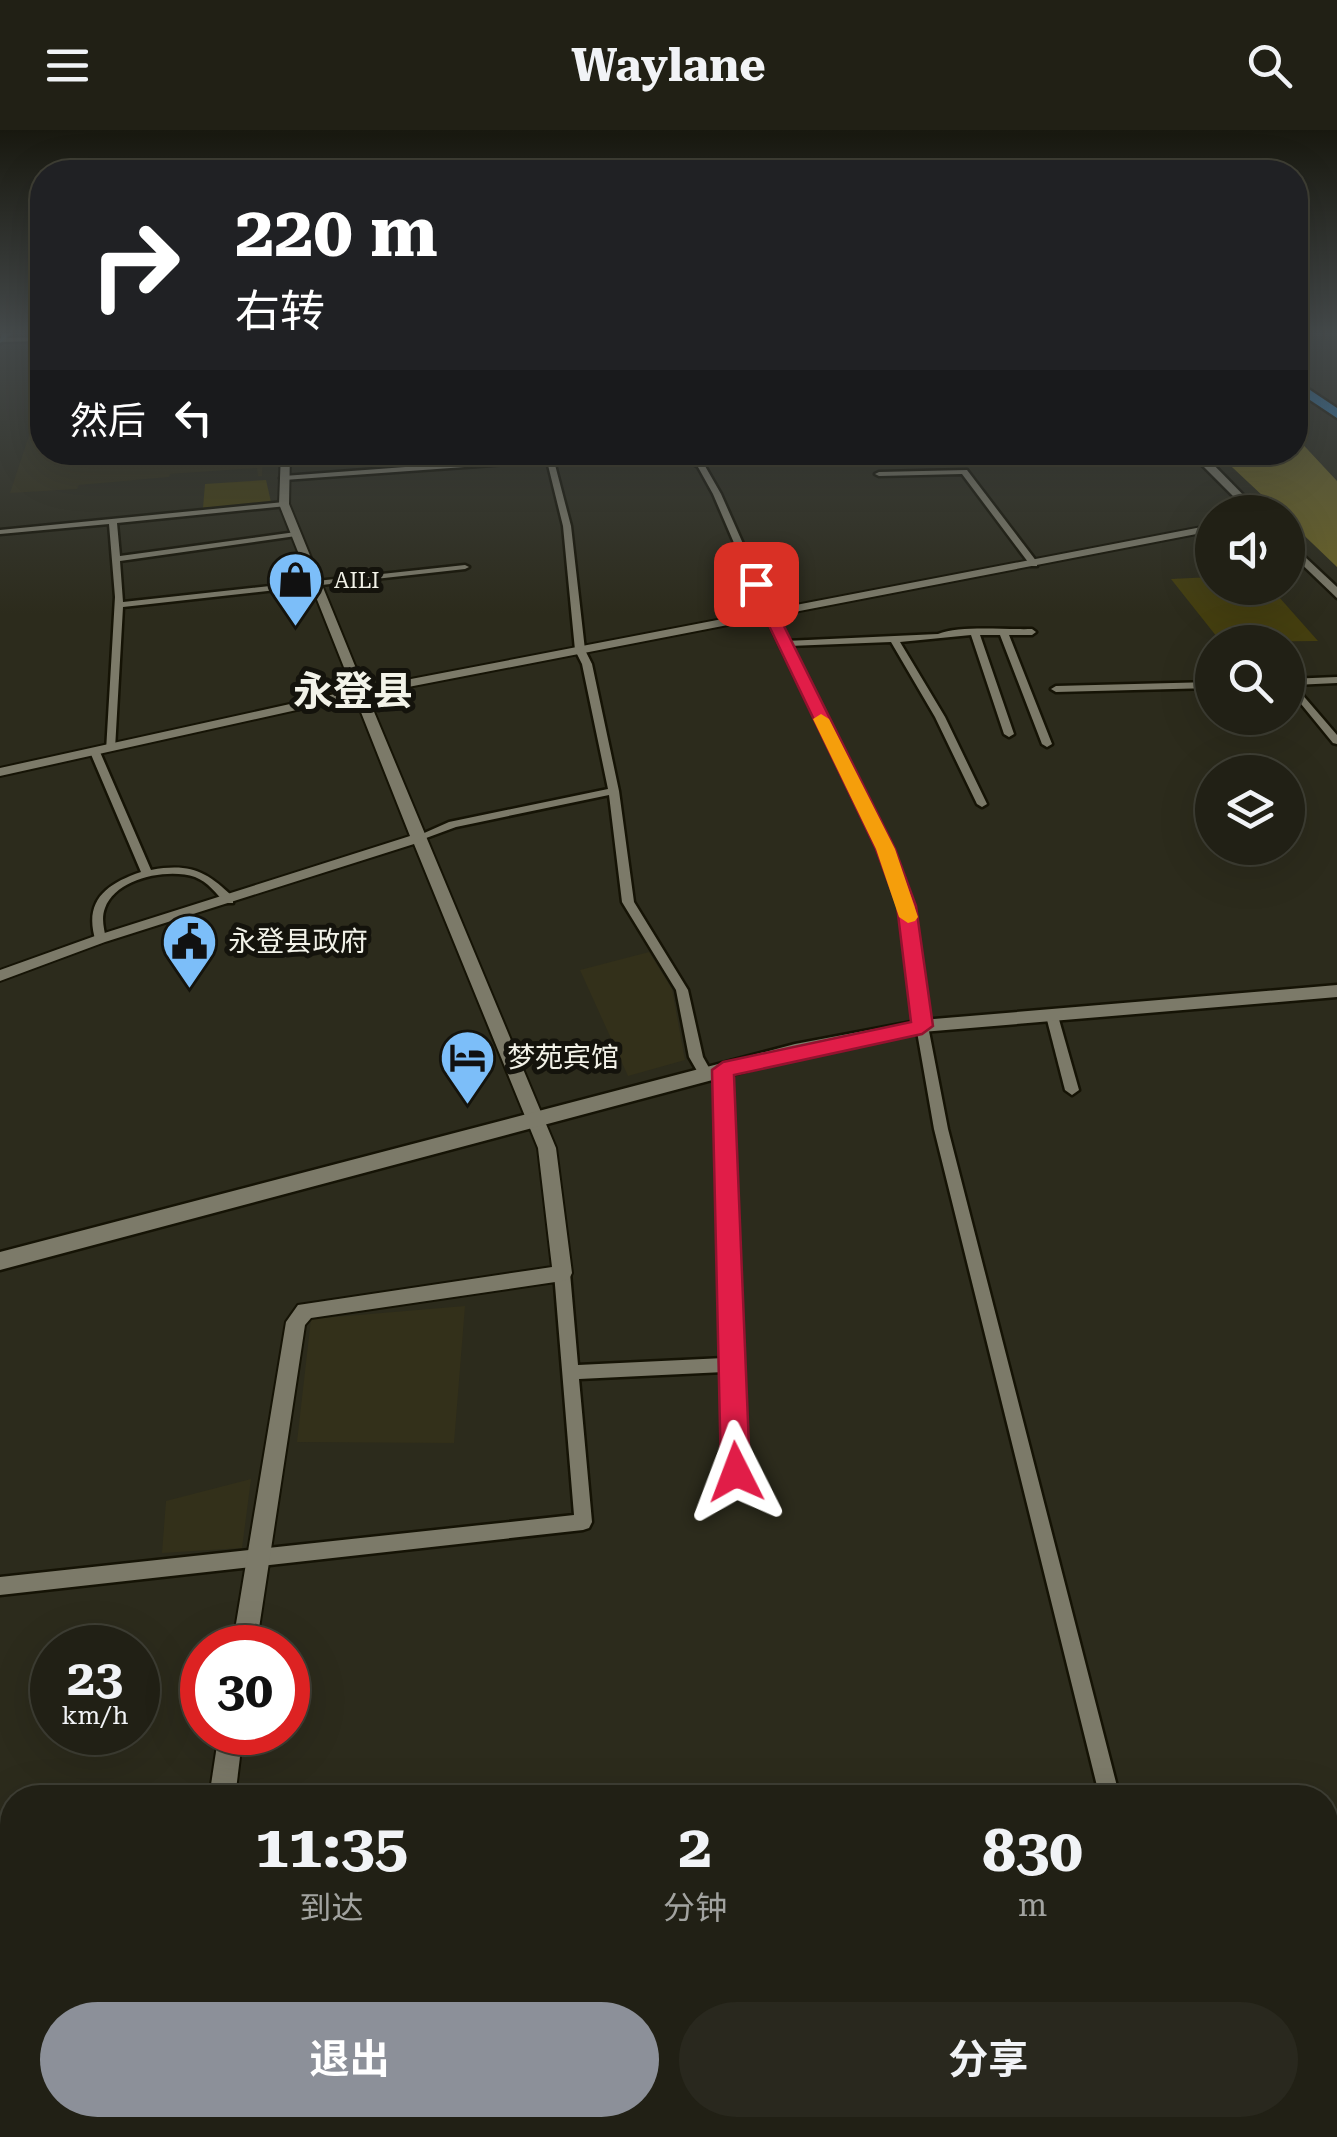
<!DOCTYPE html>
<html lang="zh">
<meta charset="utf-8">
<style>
:root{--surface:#212015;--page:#29281e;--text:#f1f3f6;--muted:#a2a3a0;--line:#3e3e34;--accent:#8c9099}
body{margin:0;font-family:"Roboto Serif","Noto Sans SC",serif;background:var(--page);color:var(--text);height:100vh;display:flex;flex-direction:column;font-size:38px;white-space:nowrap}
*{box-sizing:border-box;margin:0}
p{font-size:32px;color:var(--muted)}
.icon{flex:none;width:55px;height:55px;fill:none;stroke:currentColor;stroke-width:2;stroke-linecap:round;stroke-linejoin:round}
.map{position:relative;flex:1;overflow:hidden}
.details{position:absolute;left:0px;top:1655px;width:1338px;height:352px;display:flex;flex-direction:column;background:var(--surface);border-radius:40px 40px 0 0;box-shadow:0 10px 40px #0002,0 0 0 2px var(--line)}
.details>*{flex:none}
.hud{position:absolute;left:30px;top:30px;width:1278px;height:305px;border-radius:40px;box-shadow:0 10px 40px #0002,0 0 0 2px var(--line);background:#202124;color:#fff;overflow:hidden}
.buttons{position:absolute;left:1195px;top:365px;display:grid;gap:20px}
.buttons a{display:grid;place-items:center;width:110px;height:110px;border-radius:50%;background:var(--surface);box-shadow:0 10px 40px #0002,0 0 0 2px var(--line);font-size:50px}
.speed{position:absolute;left:30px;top:1495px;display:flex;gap:20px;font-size:50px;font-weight:700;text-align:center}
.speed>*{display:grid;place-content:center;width:130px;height:130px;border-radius:50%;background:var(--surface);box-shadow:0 10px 40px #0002,0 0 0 2px var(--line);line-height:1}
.speed small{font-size:25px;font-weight:400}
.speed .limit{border:15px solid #d22;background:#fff;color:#111}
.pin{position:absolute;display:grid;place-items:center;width:85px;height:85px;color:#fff;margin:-42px;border-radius:20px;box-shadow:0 5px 15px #0006}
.me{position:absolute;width:110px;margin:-55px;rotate:357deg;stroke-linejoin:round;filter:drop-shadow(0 0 8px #0008)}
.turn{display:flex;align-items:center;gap:35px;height:210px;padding:0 40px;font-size:45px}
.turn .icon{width:130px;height:130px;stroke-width:2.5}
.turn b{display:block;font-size:70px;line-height:85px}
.then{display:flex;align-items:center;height:95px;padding:0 40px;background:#0003;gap:20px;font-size:38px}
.eta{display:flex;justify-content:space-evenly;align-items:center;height:170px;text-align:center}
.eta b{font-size:60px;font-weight:700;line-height:70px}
.action{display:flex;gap:20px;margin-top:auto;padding:20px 40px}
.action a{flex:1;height:115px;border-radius:60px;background:var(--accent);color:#fff;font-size:40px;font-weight:700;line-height:115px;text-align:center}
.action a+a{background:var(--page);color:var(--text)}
header{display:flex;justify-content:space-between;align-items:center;height:130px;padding:0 40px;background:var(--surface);font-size:45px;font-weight:700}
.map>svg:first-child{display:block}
</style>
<header><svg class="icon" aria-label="menu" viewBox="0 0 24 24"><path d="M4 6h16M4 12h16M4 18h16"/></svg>Waylane<svg class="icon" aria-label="search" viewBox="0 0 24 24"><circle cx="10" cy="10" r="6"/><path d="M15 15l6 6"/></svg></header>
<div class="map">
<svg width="1337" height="2007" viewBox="0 0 1337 2007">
<rect width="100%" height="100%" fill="#2c2b1c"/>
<g fill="#33301a">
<path d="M 42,266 L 42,322 L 263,323 L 262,346 L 258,346 L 257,338 L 170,344 L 169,347 L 79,355 L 77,359 L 10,363 Z"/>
<path d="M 649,822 L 672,859 L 685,930 L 628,946 L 580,840 Z"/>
<path d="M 465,1176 L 454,1313 L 297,1312 L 311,1189 Z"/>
<path d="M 251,1349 L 242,1418 L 162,1423 L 166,1371 Z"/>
</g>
<g fill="#453f10">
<path d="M 266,350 L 271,372 L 203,378 L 205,354 Z"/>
<path d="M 1212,447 L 1212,458 L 1271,458 L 1318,511 L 1221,512 L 1171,449 Z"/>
</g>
<path fill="#6d6525" d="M 1295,306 L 1337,351 L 1337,437 L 1288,390 L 1288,382 L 1280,382 L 1217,323 L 1295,322 Z"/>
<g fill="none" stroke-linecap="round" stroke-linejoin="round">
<defs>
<g id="minor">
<path d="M 608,322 L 648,322 L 554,331 L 571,396 L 585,520 L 592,534 L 619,661 L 634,772 L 688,860 L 703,927 L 712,943 L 705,948 L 700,946 L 689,927 L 676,860 L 622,772 L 609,665 L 456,697 L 418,711 L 413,708 L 449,692 L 608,659 L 582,534 L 575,520 L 563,396 L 547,331 L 284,350 L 280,348 L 284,346 Z"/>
<path d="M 675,322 L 684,322 L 705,336 L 721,364 L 786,511 L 938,504 C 960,495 1007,500 1032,499 L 1036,502 L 1032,505 L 1009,505 L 1052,614 L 1047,617 L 1042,614 L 1000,505 L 980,505 L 1014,604 L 1009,607 L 1004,604 L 971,505 L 900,512 L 945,587 L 987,674 L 982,677 L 977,674 L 935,587 L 891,512 L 789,516 L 891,719 L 913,776 L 928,896 L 948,999 L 1120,1668 L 1100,1668 L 934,999 L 916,896 L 901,776 L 879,719 L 765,485 L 713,364 L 698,337 Z"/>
<path d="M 967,340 L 1037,432 L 1037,436 L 1031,436 L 962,344 L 879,346 L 875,344 L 879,342 Z"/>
<path d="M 284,372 L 287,372 L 287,376 L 117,393 L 120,426 L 296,402 L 300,404 L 296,406 L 120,431 L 123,472 L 465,435 L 469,437 L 465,439 L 123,477 L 115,619 L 106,621 L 115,467 L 109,394 L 0,404 L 0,400 Z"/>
<path d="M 1337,547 L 1337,553 L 1294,555 L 1337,605 L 1337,614 L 1333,613 L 1288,558 L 1288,549 Z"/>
<path d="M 1212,552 L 1212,558 L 1056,562 L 1051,559 L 1056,556 Z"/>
<path d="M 95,619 L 100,622 L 151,740 C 190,733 206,741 233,767 L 233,773 L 225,773 C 216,763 208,752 195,747 C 168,738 116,748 105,778 C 101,788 104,799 106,809 L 100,813 L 96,812 C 83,772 105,754 141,742 L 90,622 Z"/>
<path d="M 1052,882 L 1058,886 L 1079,960 L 1072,965 L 1065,960 L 1046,886 Z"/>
<path d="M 723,934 L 730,939 L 743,1342 L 741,1348 L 735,1350 L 729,1348 L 727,1342 L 724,1242 L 579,1249 L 592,1392 L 589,1398 L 583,1400 L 0,1465 L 0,1447 L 574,1385 L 554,1143 L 557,1139 L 562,1137 L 567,1139 L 570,1143 L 578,1235 L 724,1228 L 716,939 Z"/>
<path d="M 1180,1995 L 1204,1995 L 1207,2007 L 1183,2007 Z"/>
</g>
<g id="tertiary">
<path d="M 42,207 L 42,211 L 0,212 L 0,208 Z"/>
<path d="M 281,322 L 290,322 L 289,374 L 364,558 L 1212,395 L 1212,401 L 367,565 L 556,1018 L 572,1143 L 569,1149 L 562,1151 L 311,1188 L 305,1195 L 256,1518 L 232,1518 L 286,1192 L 298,1175 L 552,1137 L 538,1018 L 414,714 L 105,812 L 0,851 L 0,840 L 95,806 L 410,706 L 355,567 L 0,646 L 0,638 L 353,560 L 279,374 Z"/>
<path d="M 219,1602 L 243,1602 L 235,1668 L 209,1668 Z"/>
<path d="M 158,1995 L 188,1995 L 186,2007 L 156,2007 Z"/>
</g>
<g id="secondary">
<path d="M 1189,322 L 1201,322 L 1260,382 L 1249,382 Z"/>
<path d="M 1288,411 L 1337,457 L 1337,468 L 1288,421 Z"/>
<path d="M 1337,855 L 1337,867 L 922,902 L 795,928 L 0,1140 L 0,1122 L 795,914 L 922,890 Z"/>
</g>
<path id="primary" d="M 2,203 L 13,203 L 0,213 Z"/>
<path id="motorway" d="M 1295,250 L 1337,278 L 1337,288 L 1295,260 Z"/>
</defs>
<use href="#minor" stroke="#151305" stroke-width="5"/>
<use href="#tertiary" stroke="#151305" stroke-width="4"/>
<use href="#secondary" stroke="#151305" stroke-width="5"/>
<use href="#primary" stroke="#151305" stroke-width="6"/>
<use href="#motorway" stroke="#151305" stroke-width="5"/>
<use href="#minor" fill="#7c7a69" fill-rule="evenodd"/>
<use href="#tertiary" fill="#7c7a69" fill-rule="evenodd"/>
<use href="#secondary" fill="#7c7a69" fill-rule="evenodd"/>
<use href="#primary" fill="#4e85a9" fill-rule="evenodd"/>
<use href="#motorway" fill="#2f8cd4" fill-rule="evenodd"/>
</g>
<linearGradient id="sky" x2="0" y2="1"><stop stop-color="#18180f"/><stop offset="0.42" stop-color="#454a4b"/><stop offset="1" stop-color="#454a4b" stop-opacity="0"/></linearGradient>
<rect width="1337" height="484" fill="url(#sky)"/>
<path fill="#e11d48" stroke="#92132f" stroke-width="2.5" d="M 756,450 L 763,454 L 895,719 L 916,776 L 933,896 L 922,904 L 734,945 L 750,1342 L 745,1351 L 736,1355 L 726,1351 L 721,1342 L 712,940 L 723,932 L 911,892 L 897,776 L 876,719 L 749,454 Z"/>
<path fill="#f59e0b" d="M 821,584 L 829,589 L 895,719 L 918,787 L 915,791 L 908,793 L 899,787 L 876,719 L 813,589 Z"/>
<defs>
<symbol id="shop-pin" viewBox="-11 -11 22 30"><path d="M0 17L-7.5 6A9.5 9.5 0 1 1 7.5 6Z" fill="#7cbef9" stroke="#14130c"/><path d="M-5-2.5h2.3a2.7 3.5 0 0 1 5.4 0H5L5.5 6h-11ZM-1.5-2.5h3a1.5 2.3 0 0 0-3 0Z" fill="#111"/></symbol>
<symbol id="civic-pin" viewBox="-11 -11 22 30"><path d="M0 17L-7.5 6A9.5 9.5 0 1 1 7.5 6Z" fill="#7cbef9" stroke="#14130c"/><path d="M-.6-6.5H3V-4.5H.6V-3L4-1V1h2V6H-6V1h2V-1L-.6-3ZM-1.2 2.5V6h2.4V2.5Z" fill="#111"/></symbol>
<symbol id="hotel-pin" viewBox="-11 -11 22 30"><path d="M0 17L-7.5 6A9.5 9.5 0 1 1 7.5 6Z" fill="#7cbef9" stroke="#14130c"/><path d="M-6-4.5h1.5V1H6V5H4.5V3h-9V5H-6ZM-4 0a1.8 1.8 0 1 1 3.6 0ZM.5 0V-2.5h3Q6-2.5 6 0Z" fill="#111"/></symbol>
</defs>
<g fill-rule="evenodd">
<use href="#shop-pin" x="264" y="418" width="63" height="86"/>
<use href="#civic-pin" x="158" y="780" width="63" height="86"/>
<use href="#hotel-pin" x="436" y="896" width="63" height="86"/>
</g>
<g text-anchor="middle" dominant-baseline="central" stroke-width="10" stroke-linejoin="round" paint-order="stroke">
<g font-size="22" fill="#f2f2e8" stroke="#14130c" text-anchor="start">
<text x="334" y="450">AILI</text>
</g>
<g font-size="28" fill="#f2f2e8" stroke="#14130c" text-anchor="start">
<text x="228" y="811">永登县政府</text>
<text x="507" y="927">梦苑宾馆</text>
</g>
<g font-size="40" font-weight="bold" fill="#f2f2e8" stroke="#14130c">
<text x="353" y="561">永登县</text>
</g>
</g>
</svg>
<div class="buttons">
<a><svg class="icon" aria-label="sound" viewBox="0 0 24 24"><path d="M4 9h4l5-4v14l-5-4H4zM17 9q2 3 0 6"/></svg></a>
<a><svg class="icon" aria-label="search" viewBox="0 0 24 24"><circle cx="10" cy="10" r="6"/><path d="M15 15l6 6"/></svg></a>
<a><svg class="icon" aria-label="layers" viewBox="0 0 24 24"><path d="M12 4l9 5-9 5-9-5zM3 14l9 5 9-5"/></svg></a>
</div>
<div class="speed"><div>23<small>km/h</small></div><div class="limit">30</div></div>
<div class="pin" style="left:756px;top:454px;background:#d93025"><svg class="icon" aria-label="arrive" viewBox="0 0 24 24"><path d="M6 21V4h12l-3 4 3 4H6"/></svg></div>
<svg class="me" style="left:736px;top:1342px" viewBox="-20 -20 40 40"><path d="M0-17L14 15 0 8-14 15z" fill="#e11d48" stroke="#fff" stroke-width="4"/></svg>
<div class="hud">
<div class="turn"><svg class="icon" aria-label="right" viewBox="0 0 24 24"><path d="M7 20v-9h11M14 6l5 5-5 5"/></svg><div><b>220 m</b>右转</div></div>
<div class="then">然后<svg class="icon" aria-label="left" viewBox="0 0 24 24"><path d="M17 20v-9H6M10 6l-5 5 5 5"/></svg></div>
</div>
<section class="details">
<div class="eta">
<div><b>11:35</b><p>到达</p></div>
<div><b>2</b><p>分钟</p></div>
<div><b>830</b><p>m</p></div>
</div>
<div class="action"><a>退出</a><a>分享</a></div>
</section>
</div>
